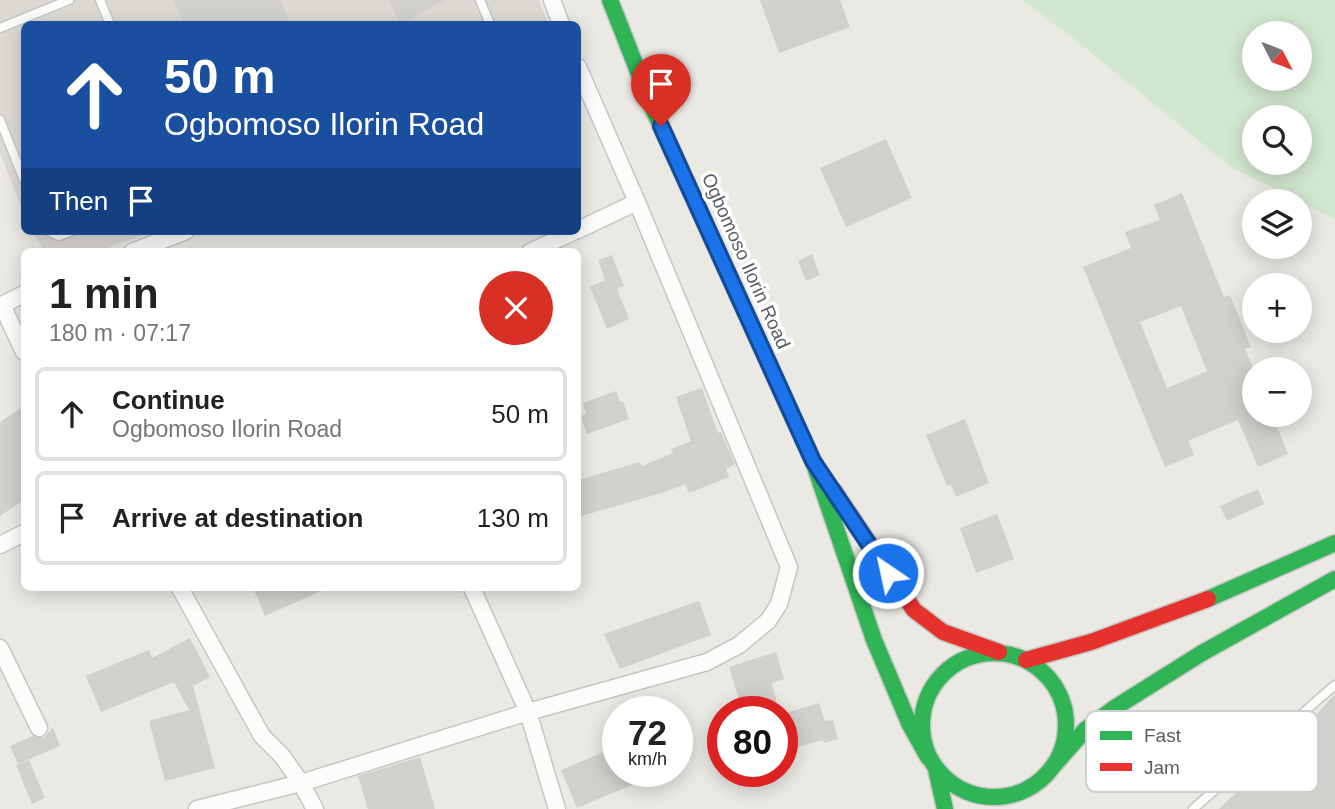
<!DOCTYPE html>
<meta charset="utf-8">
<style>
:root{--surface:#fff;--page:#f6f6f6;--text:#222;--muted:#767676;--line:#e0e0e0}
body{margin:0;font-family:Helvetica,sans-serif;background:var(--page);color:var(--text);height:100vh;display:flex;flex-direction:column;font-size:26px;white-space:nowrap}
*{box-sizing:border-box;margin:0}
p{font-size:23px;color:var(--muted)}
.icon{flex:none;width:38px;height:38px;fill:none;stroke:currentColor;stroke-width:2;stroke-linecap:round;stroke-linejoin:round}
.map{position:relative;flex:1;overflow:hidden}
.side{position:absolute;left:21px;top:248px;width:560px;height:343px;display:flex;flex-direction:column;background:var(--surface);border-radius:10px;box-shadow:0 4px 18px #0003}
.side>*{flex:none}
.top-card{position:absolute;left:21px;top:21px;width:560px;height:214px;border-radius:10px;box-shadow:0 4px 18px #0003;background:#1a4fa0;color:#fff;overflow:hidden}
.needle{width:46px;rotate:132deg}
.fabs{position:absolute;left:1242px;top:21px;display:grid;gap:14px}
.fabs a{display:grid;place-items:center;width:70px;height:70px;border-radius:50%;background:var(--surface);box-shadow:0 4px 18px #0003;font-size:35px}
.speed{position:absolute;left:602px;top:696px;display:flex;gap:14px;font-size:35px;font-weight:700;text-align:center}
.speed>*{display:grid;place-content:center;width:91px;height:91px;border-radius:50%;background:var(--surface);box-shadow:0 4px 18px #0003;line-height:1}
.speed small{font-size:18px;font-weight:400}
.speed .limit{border:10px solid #d22;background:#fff;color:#111}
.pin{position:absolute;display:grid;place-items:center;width:60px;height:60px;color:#fff;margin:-72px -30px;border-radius:50% 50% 50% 0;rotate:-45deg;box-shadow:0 0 7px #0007}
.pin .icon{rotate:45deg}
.me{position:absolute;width:77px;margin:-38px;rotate:326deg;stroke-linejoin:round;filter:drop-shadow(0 0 5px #0008)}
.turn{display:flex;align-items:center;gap:24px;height:147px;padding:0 28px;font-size:32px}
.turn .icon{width:91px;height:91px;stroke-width:2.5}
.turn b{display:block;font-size:49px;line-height:60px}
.then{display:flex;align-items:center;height:66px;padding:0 28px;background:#0003;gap:14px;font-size:26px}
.round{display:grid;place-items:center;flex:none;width:74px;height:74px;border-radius:37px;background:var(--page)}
.head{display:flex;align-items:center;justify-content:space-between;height:119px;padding:0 28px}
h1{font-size:42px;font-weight:700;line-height:52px}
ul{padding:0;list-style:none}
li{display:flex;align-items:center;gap:21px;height:94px;margin:0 14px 10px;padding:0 14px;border:4px solid var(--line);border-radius:10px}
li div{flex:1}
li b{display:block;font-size:26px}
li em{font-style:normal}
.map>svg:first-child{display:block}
</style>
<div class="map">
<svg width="1335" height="809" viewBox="0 0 1335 809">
<rect width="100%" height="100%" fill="#eae9e4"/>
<g fill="#dbd9d2">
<path d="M 0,0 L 539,0 L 548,24 L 24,24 L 24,214 L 0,153 Z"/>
<path d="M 31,231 L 154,231 L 96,252 L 46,252 Z"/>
</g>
<path fill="#d1e7cf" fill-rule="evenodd" d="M 1022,0 L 1335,0 L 1335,219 L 1231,167 L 1078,42 ZM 1255,33 L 1300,33 L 1300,79 L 1255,79 ZM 1300,117 L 1300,163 L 1255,163 L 1255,117 Z"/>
<g fill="#d1d0cd" fill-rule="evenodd">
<path d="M 174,0 L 280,0 L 291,24 L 184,24 Z"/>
<path d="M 388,0 L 445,0 L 401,24 Z"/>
<path d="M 760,0 L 840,0 L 850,27 L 779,53 Z"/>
<path d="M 886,139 L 912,198 L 846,227 L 820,168 Z"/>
<path d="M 1182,193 L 1224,297 L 1230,295 L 1251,347 L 1245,349 L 1255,372 L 1255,415 L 1272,415 L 1288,454 L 1258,467 L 1238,420 L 1188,441 L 1194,455 L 1165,467 L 1083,267 L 1131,248 L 1125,232 L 1160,220 L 1154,205 ZM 1181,306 L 1207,371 L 1167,388 L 1140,322 Z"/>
<path d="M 812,254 L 820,275 L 806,281 L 798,261 Z"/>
<path d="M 612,255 L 624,286 L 617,289 L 629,319 L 607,329 L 590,287 L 605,280 L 598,260 Z"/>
<path d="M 702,388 L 718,433 L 721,432 L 735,464 L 726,469 L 729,477 L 689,493 L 685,484 L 665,492 L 578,517 L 578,480 L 640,462 L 642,466 L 673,453 L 671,449 L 691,441 L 676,397 Z"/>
<path d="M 616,391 L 620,402 L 623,401 L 629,419 L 587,434 L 581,416 L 586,414 L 583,403 Z"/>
<path d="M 24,406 L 24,500 L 0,516 L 0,422 Z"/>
<path d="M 965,419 L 989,483 L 956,497 L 951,485 L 947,486 L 926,435 Z"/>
<path d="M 1258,489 L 1264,504 L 1227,521 L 1220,506 Z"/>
<path d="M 997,514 L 1014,559 L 976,573 L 960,528 Z"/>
<path d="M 253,588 L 328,588 L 265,616 Z"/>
<path d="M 699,601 L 711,635 L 620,669 L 604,634 Z"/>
<path d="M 190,638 L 210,677 L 193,686 L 215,768 L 165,781 L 149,721 L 189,710 L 174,682 L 101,712 L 86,676 L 149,650 L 152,658 Z"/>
<path d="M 776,652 L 784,679 L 772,683 L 779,712 L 743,712 L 729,667 Z"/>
<path d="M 1335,694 L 1335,809 L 1219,809 L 1295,738 Z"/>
<path d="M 819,703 L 825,721 L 833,720 L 838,739 L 824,743 L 823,740 L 794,748 L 790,732 L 782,734 L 782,714 Z"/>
<path d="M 53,728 L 60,746 L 18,764 L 10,746 L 33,736 L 43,738 Z"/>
<path d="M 618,746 L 618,772 L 628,772 L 634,784 L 577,808 L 561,770 Z"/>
<path d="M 420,757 L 435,809 L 368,809 L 358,776 Z"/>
<path d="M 29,760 L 45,798 L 32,804 L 16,765 Z"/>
</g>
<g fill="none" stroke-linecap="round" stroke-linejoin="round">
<defs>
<g id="lane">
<path d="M 100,0 L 110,24"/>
<path d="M 480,0 L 490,24"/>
<path d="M 0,28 L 69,0"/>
<path d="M 0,120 L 24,180"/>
<path d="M 48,231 L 59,236 L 72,231"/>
<path d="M 1193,809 L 1335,685"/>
</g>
<g id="street">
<path d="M 552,0 L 561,24"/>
<path d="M 578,230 L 637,202"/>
<path d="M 132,252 L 186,231"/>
<path d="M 530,252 L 575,231"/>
<path d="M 2,305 L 24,352"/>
<path d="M 0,306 L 24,294"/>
<path d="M 0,545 L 24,533"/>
<path d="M 180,588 L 262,736 L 282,756 L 301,783 L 315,809"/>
<path d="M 472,588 L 528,712 L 557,809"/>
<path d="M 0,648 L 39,728"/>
<path d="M 197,809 L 301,783 L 528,712 L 707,662 L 739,645 L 768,621 L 779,604 L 789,567 L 637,202 L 578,67"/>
</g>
<g id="fast">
<path d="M 610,0 L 650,102 L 813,461 L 874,640 L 909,723 L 928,757"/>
<path d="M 1208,599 L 1335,543"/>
<circle cx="994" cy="725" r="72"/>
<path d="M 1055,764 L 1085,730 L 1116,707 L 1202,653 L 1335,579"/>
<path d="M 936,769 L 945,809"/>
</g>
<g id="jam">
<path d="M 834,491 L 914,610 L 943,632 L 999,652"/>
<path d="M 1026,660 L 1091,642 L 1208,599"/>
</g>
</defs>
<use href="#lane" stroke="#c6c6c5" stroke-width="11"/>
<use href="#street" stroke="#c6c6c5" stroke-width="19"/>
<use href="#fast" stroke="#c7c7c6" stroke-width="19"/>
<use href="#jam" stroke="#c7c7c6" stroke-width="19"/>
<use href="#lane" stroke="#fcfcfb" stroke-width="8"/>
<use href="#street" stroke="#fcfcfb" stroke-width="16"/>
<use href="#fast" stroke="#30b455" stroke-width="16"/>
<use href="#jam" stroke="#e5322d" stroke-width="16"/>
</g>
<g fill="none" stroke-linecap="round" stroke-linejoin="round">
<defs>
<path id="route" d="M 661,126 L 813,461 L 888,573"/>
</defs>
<use href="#route" stroke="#114b97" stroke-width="18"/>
<use href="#route" stroke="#1a73e8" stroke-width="12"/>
</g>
<g text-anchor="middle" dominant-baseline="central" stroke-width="7" stroke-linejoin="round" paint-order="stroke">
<g font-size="19" fill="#5a5e63" stroke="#fff">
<text transform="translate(746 261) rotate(66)">Ogbomoso Ilorin Road</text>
</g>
</g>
<rect x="1086" y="711" width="232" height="81" rx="10" fill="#fff" stroke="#cecfd0" stroke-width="2"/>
<rect x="1100" y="731" width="32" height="9" fill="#30b455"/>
<rect x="1100" y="763" width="32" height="8" fill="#e5322d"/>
<g font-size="19" fill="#5a5e63">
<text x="1144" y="742">Fast</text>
<text x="1144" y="774">Jam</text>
</g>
</svg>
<div class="fabs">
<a><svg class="needle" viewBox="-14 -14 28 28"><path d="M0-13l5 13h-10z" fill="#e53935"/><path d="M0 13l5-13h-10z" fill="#767676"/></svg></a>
<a><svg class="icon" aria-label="search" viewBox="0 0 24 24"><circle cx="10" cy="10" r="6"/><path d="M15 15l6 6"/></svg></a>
<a><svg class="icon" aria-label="layers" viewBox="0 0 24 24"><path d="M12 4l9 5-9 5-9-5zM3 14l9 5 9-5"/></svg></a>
<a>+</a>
<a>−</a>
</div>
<div class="speed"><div>72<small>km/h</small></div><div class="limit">80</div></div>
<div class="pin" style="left:661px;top:126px;background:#d93025"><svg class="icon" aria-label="arrive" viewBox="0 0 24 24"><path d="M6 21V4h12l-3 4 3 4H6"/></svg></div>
<svg class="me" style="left:888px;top:573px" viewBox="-20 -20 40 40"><circle r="17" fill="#1a73e8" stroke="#fff" stroke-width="3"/><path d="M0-11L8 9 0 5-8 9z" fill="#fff"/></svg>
<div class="top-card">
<div class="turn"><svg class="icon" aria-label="ahead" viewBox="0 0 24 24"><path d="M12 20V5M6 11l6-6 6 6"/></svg><div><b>50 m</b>Ogbomoso Ilorin Road</div></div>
<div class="then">Then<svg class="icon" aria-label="arrive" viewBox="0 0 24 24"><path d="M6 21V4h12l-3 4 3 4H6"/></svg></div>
</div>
<section class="side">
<div class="head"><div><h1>1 min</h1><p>180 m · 07:17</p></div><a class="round" style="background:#d93025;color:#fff"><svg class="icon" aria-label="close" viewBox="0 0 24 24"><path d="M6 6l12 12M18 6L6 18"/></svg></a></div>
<ul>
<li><svg class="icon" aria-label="ahead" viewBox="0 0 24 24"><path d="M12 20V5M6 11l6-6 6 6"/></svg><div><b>Continue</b><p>Ogbomoso Ilorin Road</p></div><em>50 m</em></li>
<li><svg class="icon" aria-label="arrive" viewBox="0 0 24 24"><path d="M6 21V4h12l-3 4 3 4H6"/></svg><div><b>Arrive at destination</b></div><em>130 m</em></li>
</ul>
</section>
</div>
